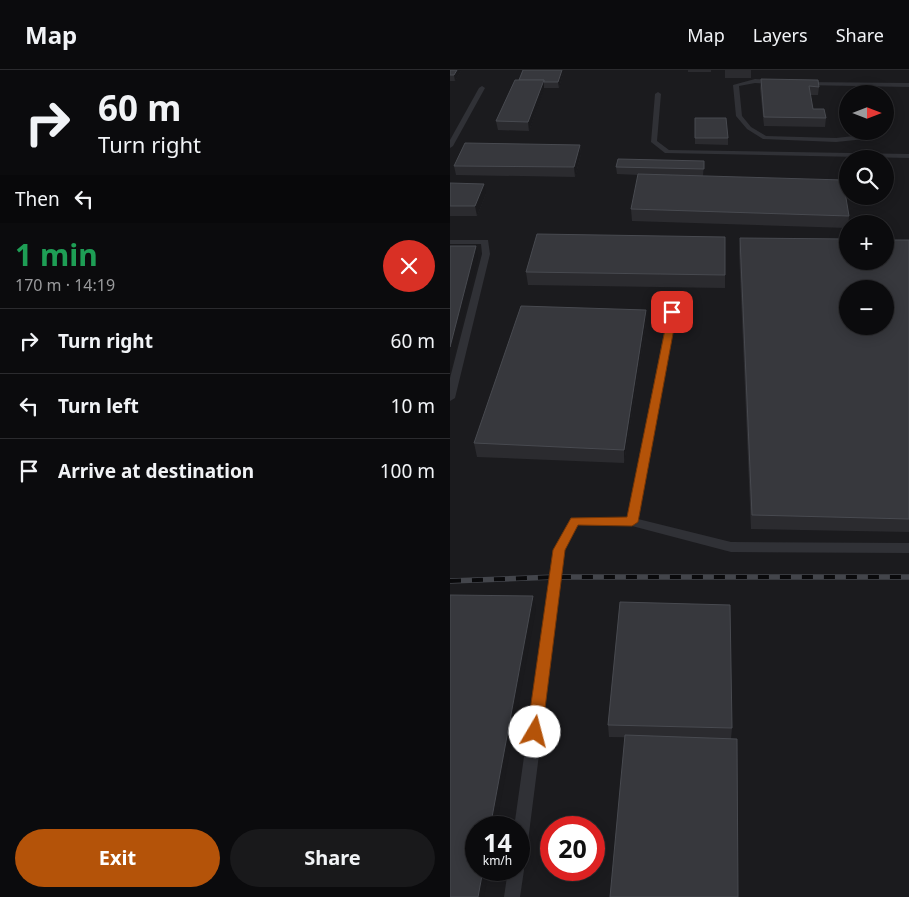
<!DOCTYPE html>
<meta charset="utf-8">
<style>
:root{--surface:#0b0b0d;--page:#19191b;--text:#f1f3f6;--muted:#9a9b9d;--line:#2b2b2e;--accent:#b45309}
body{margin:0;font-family:"Noto Sans",sans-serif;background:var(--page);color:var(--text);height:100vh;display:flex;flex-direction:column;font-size:19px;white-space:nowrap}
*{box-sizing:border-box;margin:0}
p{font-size:16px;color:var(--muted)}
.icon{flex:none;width:28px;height:28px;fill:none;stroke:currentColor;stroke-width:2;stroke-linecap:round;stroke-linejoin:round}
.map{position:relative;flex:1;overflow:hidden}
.side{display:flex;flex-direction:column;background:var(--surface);width:450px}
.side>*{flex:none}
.guide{background:#0b0b0d;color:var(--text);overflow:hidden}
.needle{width:32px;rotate:90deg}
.controls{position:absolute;left:389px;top:15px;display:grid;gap:10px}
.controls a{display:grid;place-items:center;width:55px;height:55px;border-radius:50%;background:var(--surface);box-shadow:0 2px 12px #0003,0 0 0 1px var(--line);font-size:25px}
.speed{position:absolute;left:15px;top:746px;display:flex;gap:10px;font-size:25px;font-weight:700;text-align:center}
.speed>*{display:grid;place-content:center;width:65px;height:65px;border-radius:50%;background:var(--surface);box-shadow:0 2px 12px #0003,0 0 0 1px var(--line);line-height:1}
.speed small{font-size:12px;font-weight:400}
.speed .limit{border:8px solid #d22;background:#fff;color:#111}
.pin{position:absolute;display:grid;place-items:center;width:42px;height:42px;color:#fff;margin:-21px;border-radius:10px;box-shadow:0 2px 8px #0006}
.me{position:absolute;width:55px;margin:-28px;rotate:8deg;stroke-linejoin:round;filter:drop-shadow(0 0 4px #0008)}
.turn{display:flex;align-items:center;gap:18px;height:105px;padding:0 15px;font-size:22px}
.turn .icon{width:65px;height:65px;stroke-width:2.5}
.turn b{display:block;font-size:35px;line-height:42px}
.then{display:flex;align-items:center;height:48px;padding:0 15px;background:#0003;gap:10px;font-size:19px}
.round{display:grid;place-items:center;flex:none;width:52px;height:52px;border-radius:26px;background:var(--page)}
.overview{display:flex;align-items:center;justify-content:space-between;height:85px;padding:0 15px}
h1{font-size:30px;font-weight:700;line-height:38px;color:#1e9e55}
.action{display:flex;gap:10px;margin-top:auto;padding:10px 15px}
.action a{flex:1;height:58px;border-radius:30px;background:var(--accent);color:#fff;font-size:20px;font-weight:700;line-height:58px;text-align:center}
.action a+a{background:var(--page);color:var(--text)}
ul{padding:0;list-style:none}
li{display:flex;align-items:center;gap:15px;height:65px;padding:0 15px;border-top:1px solid var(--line)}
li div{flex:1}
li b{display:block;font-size:19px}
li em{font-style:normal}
header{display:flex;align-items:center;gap:30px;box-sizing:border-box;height:70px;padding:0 25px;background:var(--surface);border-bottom:1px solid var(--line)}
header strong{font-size:24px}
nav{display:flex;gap:28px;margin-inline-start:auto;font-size:18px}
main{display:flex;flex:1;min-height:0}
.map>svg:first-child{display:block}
</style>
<header>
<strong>Map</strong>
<nav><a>Map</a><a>Layers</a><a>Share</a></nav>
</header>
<main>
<section class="side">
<div class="guide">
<div class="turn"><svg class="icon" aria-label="right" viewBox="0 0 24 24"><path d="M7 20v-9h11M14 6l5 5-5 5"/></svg><div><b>60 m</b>Turn right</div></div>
<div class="then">Then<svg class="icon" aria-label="left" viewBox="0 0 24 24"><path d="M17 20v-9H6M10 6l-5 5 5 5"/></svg></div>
</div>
<div class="overview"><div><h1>1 min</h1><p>170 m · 14:19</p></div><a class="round" style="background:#d93025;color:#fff"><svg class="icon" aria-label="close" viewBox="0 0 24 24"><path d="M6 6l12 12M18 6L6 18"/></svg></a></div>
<ul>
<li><svg class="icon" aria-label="right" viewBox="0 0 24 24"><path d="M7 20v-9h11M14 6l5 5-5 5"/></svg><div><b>Turn right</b></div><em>60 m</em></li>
<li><svg class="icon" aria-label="left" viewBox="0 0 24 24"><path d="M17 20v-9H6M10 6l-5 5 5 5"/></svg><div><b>Turn left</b></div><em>10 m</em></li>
<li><svg class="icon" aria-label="arrive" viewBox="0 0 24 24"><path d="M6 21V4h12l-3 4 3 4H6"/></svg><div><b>Arrive at destination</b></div><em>100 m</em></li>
</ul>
<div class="action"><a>Exit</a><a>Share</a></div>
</section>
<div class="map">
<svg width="459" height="827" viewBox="0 0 459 827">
<rect width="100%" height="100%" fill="#0f0f11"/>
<path fill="#1b1b1e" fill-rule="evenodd" d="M 0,0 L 459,0 L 459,827 L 0,827 ZM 398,24 L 435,24 L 435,61 L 398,61 ZM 398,89 L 435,89 L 435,126 L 398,126 ZM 398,154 L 435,154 L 435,191 L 398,191 ZM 398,219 L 435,219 L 435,256 L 398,256 ZM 26,758 L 69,758 L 69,800 L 26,800 ZM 101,758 L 144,758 L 144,800 L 101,800 Z"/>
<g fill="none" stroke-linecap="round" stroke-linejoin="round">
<g fill="#303136" fill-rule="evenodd">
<path d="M 305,9 L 325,10 L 328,12 L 325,14 L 305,13 L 289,16 L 292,46 L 301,57 L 316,66 L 386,68 L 422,64 L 424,61 L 430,61 L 427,67 L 425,68 L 386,72 L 313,69 L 297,59 L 286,46 L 283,15 Z"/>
<path d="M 351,12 L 459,13 L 459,17 L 353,15 L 350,13 Z"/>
<path d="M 32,16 L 35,18 L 3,76 L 0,78 L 0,70 L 29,18 Z"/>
<path d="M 208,22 L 211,24 L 207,71 L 219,80 L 459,84 L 459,88 L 215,83 L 201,72 L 205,24 Z"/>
<path d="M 0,170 L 38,170 L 40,184 L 5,328 L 0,331 L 0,308 L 32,184 L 31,174 L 0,174 Z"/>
<path d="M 222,239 L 226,242 L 188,449 L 281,472 L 459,473 L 459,483 L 281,482 L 182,456 L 128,455 L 115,480 L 77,779 L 75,785 L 69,787 L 69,758 L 64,758 L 103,480 L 121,448 L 177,448 L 218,242 Z"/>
<path d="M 69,793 L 72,794 L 74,800 L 70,827 L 54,827 L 58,800 L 69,800 Z"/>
</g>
<defs>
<path id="rail" d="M 0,511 L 106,507 L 459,507"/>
</defs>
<use href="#rail" stroke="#43454b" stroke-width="5.5"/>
<use href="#rail" stroke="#0a0a0c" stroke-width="4" stroke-dasharray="11" stroke-linecap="butt"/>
</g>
<g fill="#2b2b2f">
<path d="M 0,0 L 11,1 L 5,11 L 0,11 Z"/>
<path d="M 73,0 L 113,0 L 113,3 L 109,18 L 94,18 L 79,61 L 48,60 L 46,51 L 69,10 Z"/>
<rect x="238" y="0" width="23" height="2"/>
<rect x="275" y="0" width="26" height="8"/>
<path d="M 311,9 L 369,17 L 368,25 L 360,25 L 363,39 L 376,48 L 375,57 L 314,56 L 310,18 Z"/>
<path d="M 245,48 L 278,68 L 278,75 L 245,74 Z"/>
<path d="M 130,75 L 131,84 L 125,107 L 6,105 L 4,96 Z"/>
<path d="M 254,91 L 253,106 L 399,146 L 398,158 L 182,151 L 181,139 L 188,105 L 167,104 L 166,97 Z"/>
<path d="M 0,113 L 36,124 L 27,146 L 0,146 Z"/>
<path d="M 290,168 L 459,170 L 459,462 L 301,459 L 289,180 Z"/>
<path d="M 76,202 L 275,205 L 275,218 L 78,215 Z"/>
<path d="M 196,240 L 196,253 L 174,393 L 27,387 L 24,373 Z"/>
<path d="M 158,655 L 282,658 L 281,669 L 159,667 Z"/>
</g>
<g fill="#1a1a1d">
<path d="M 7,0 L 11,0 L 11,1 L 5,11 L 4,5 Z"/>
<path d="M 112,0 L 113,0 L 113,3 L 109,18 L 108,12 Z"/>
<path d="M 94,10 L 94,19 L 79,61 L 78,52 Z"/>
<path d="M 130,75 L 131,84 L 125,107 L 124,97 Z"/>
<path d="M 34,114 L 36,124 L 27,146 L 25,136 Z"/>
<path d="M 26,176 L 28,188 L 0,302 L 0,277 Z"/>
<path d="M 196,240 L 196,253 L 174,393 L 174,380 Z"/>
<path d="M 83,526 L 86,539 L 46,758 L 40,758 Z"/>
<path d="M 33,800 L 39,800 L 34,827 L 28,827 Z"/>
</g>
<g fill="#37383d" stroke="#484a50" fill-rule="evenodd">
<path d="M 0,0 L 7,0 L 4,5 L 0,5 Z"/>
<path d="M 73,0 L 112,0 L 108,12 L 94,12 L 94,10 L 69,10 Z"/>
<path d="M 311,9 L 368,10 L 369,17 L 359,16 L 363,39 L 374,39 L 376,48 L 314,47 Z"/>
<path d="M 65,10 L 94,10 L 78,52 L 46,51 Z"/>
<path d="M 245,48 L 276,48 L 278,68 L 245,68 Z"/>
<path d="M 15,73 L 130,75 L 124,97 L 4,96 Z"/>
<path d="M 168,89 L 254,91 L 254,99 L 166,97 Z"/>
<path d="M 188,104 L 393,110 L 399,146 L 181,139 Z"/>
<path d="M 0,113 L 34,114 L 25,136 L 0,136 Z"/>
<path d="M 87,164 L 275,167 L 275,205 L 76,202 Z"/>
<path d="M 290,168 L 398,169 L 398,191 L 435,191 L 435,170 L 459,170 L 459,449 L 302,445 ZM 398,219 L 435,219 L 435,256 L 398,256 Z"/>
<path d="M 0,176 L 26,176 L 0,277 Z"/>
<path d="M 71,236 L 196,240 L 174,380 L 24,373 Z"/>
<path d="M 0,525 L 83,526 L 40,758 L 26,758 L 26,800 L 33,800 L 28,827 L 0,827 Z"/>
<path d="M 170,532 L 280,535 L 282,658 L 158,655 Z"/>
<path d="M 175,665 L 287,669 L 288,827 L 160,827 Z"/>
</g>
<path fill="#b45309" stroke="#753606" d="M 219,240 L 222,240 L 227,242 L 188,452 L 182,456 L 128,455 L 115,480 L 92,662 L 90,667 L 85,669 L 79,667 L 77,662 L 103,480 L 121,448 L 177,447 Z"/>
</svg>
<div class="controls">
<a><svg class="needle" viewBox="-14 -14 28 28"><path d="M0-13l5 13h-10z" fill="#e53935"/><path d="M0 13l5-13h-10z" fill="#9a9b9d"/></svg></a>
<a><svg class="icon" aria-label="search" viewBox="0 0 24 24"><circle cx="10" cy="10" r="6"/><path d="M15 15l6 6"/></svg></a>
<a>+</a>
<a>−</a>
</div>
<div class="speed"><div>14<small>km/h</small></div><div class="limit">20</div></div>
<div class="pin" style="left:222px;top:242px;background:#d93025"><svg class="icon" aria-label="arrive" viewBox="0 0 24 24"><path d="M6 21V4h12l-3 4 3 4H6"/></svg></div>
<svg class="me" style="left:85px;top:662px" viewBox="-20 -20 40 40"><circle r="19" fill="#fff"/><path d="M0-13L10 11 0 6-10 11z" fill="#b45309"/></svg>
</div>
</main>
